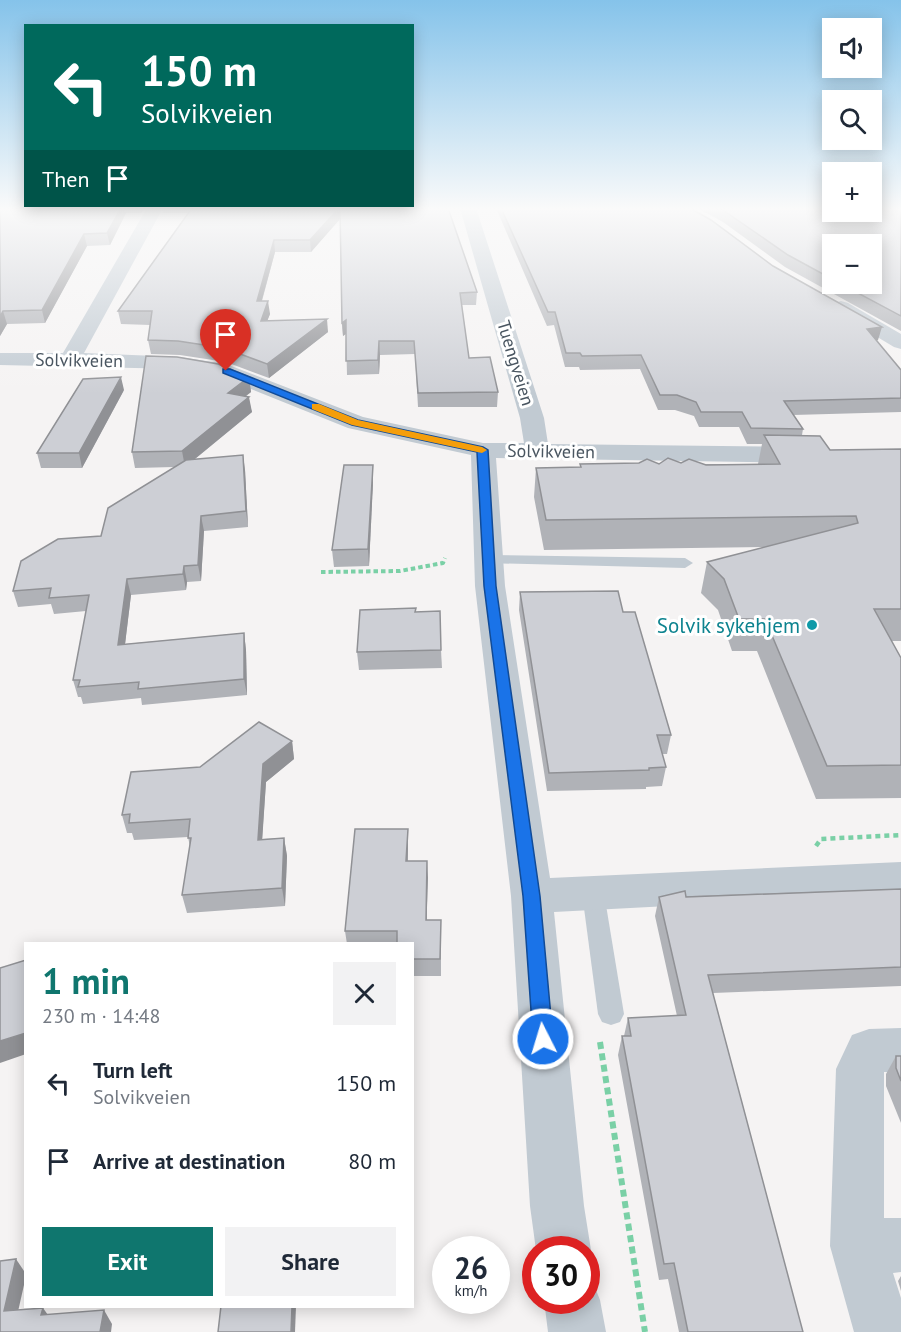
<!DOCTYPE html>
<meta charset="utf-8">
<style>
:root{--surface:#fff;--page:#f2f2f3;--text:#1f2937;--muted:#747a83;--accent:#0f766e}
body{margin:0;font-family:"PT Sans",sans-serif;background:var(--page);color:var(--text);height:100vh;display:flex;flex-direction:column;font-size:22px;white-space:nowrap}
*{box-sizing:border-box;margin:0}
p{font-size:20px;color:var(--muted)}
.icon{flex:none;width:33px;height:33px;fill:none;stroke:currentColor;stroke-width:2;stroke-linecap:round;stroke-linejoin:round}
.map{position:relative;flex:1;overflow:hidden}
.drawer{position:absolute;left:24px;top:942px;width:390px;height:366px;display:flex;flex-direction:column;background:var(--surface);border-radius:0px;box-shadow:0 3px 15px #0003}
.drawer>*{flex:none}
.banner{position:absolute;left:24px;top:24px;width:390px;height:183px;border-radius:0px;box-shadow:0 3px 15px #0003;background:#00695c;color:#fff;overflow:hidden}
.tools{position:absolute;left:822px;top:18px;display:grid;gap:12px}
.tools a{display:grid;place-items:center;width:60px;height:60px;border-radius:0px;background:var(--surface);box-shadow:0 3px 15px #0003;font-size:30px}
.speed{position:absolute;left:432px;top:1236px;display:flex;gap:12px;font-size:30px;font-weight:700;text-align:center}
.speed>*{display:grid;place-content:center;width:78px;height:78px;border-radius:50%;background:var(--surface);box-shadow:0 3px 15px #0003;line-height:1}
.speed small{font-size:15px;font-weight:400}
.speed .limit{border:9px solid #d22;background:#fff;color:#111}
.pin{position:absolute;display:grid;place-items:center;width:51px;height:51px;color:#fff;margin:-62px -26px;border-radius:50% 50% 50% 0;rotate:-45deg;box-shadow:0 0 6px #0007}
.pin .icon{rotate:45deg}
.me{position:absolute;width:66px;margin:-33px;rotate:355deg;stroke-linejoin:round;filter:drop-shadow(0 0 4px #0008)}
.turn{display:flex;align-items:center;gap:21px;height:126px;padding:0 18px;font-size:27px}
.turn .icon{width:78px;height:78px;stroke-width:2.5}
.turn b{display:block;font-size:42px;line-height:51px}
.then{display:flex;align-items:center;height:57px;padding:0 18px;background:#0003;gap:12px;font-size:22px}
.round{display:grid;place-items:center;flex:none;width:63px;height:63px;border-radius:0px;background:var(--page)}
.head{display:flex;align-items:center;justify-content:space-between;height:102px;padding:0 18px}
h1{font-size:36px;font-weight:700;line-height:45px;color:var(--accent)}
.cta{display:flex;gap:12px;margin-top:auto;padding:12px 18px}
.cta a{flex:1;height:69px;border-radius:0px;background:var(--accent);color:#fff;font-size:24px;font-weight:700;line-height:69px;text-align:center}
.cta a+a{background:var(--page);color:var(--text)}
ul{padding:0;list-style:none}
li{display:flex;align-items:center;gap:18px;height:78px;padding:0 18px}
li div{flex:1}
li b{display:block;font-size:22px}
li em{font-style:normal}
.map>svg:first-child{display:block}
</style>
<div class="map">
<svg width="901" height="1332" viewBox="0 0 901 1332">
<rect width="100%" height="100%" fill="#f5f3f3"/>
<g fill="none" stroke-linecap="round" stroke-linejoin="round">
<path stroke="#7ad0a6" stroke-width="4" stroke-dasharray="4.5 3" stroke-linecap="butt" d="M 321,572 L 400,571 L 443,563 L 445,558"/>
<path stroke="#7ad0a6" stroke-width="4.5" stroke-dasharray="5 4" stroke-linecap="butt" d="M 816,846 L 821,839 L 901,835"/>
<path stroke="#7ad0a6" stroke-width="6" stroke-dasharray="7 4.5" stroke-linecap="butt" d="M 600,1042 L 645,1332"/>
<g fill="#c1cad2" fill-rule="evenodd">
<path d="M 490,555 L 685,558 L 693,563 L 685,568 L 484,563 L 482,560 L 484,557 Z"/>
<path d="M 593,884 L 601,887 L 604,893 L 624,1014 L 620,1022 L 611,1025 L 602,1022 L 598,1014 L 582,893 L 585,887 Z"/>
</g>
<g fill="#c1cad2" fill-rule="evenodd">
<path d="M 147,208 L 163,208 L 84,353 L 180,357 L 226,364 L 363,417 L 483,443 L 524,443 L 520,418 L 460,208 L 476,208 L 544,418 L 548,444 L 805,447 L 814,450 L 818,455 L 814,460 L 805,463 L 496,458 L 505,586 L 550,878 L 901,862 L 901,894 L 554,912 L 584,1206 L 591,1250 L 586,1262 L 586,1250 L 536,1250 L 530,1206 L 511,896 L 475,586 L 471,455 L 348,428 L 221,377 L 180,369 L 0,365 L 0,353 L 63,353 Z"/>
<path d="M 841,301 L 848,303 L 901,334 L 901,349 L 894,347 L 834,311 L 831,307 L 834,303 Z"/>
<path d="M 901,1028 L 901,1072 L 884,1072 L 884,1218 L 901,1218 L 901,1272 L 893,1273 L 901,1298 L 901,1332 L 854,1332 L 830,1246 L 836,1069 L 852,1035 L 869,1029 Z"/>
<path d="M 586,1278 L 592,1280 L 600,1300 L 606,1332 L 548,1332 L 544,1300 L 586,1300 Z"/>
</g>
</g>
<g fill="#b0b2b7" fill-rule="evenodd">
<path d="M 0,208 L 145,208 L 141,213 L 126,213 L 110,245 L 87,246 L 45,323 L 7,324 L 0,336 Z"/>
<path d="M 162,208 L 448,208 L 477,292 L 476,305 L 462,305 L 469,358 L 498,392 L 497,407 L 418,407 L 415,354 L 380,355 L 379,374 L 347,375 L 346,334 L 343,336 L 342,323 L 340,218 L 311,252 L 275,252 L 262,301 L 270,314 L 267,321 L 328,332 L 269,378 L 226,362 L 180,355 L 151,354 L 148,340 L 150,325 L 121,324 L 118,311 L 188,213 L 163,213 Z"/>
<path d="M 496,208 L 690,208 L 878,340 L 876,341 L 901,370 L 901,412 L 793,415 L 803,429 L 802,435 L 830,450 L 901,449 L 901,641 L 891,641 L 901,658 L 901,798 L 816,799 L 757,651 L 732,651 L 718,610 L 701,593 L 707,562 L 765,547 L 544,550 L 534,497 L 536,468 L 580,467 L 580,464 L 758,464 L 762,444 L 747,444 L 739,427 L 699,427 L 694,416 L 675,410 L 658,410 L 640,369 L 580,370 L 579,367 L 565,367 L 554,325 L 547,326 Z"/>
<path d="M 697,208 L 901,208 L 901,331 L 785,267 L 723,222 ZM 832,244 L 872,284 L 832,284 Z"/>
<path d="M 249,377 L 251,392 L 246,396 L 252,412 L 195,459 L 245,470 L 248,527 L 204,531 L 201,581 L 187,582 L 186,590 L 131,595 L 125,644 L 244,633 L 246,650 L 247,695 L 142,705 L 141,698 L 83,704 L 81,697 L 78,697 L 73,680 L 86,611 L 54,614 L 51,604 L 18,607 L 13,591 L 101,536 L 174,467 L 135,468 L 132,452 Z"/>
<path d="M 124,390 L 82,468 L 41,468 L 37,453 Z"/>
<path d="M 373,465 L 373,482 L 369,566 L 334,567 L 332,550 Z"/>
<path d="M 520,592 L 623,612 L 671,735 L 667,754 L 662,754 L 666,767 L 662,786 L 646,787 L 646,789 L 547,791 L 519,610 Z"/>
<path d="M 416,612 L 441,650 L 442,668 L 359,670 L 357,652 Z"/>
<path d="M 292,741 L 294,759 L 266,782 L 262,839 L 284,838 L 287,856 L 285,906 L 187,913 L 182,895 L 190,847 L 188,837 L 134,840 L 132,833 L 127,833 L 122,815 L 200,767 Z"/>
<path d="M 408,846 L 408,861 L 427,861 L 427,920 L 441,920 L 441,976 L 412,976 L 412,944 L 347,944 L 345,931 Z"/>
<path d="M 901,889 L 901,986 L 713,993 L 803,1332 L 679,1332 L 668,1279 L 659,1280 L 618,1055 L 622,1036 L 624,1036 L 628,1018 L 677,1016 L 655,916 L 659,897 Z"/>
<path d="M 896,1056 L 901,1056 L 901,1123 L 886,1086 L 886,1074 Z"/>
<path d="M 901,1276 L 901,1291 L 898,1281 Z"/>
</g>
<g fill="#909195">
<path d="M 121,208 L 125,208 L 126,213 L 110,245 L 107,233 Z"/>
<path d="M 140,208 L 145,208 L 141,213 Z"/>
<path d="M 339,208 L 340,208 L 341,218 L 311,252 L 310,240 Z"/>
<path d="M 84,234 L 87,246 L 45,323 L 42,310 Z"/>
<path d="M 274,240 L 275,252 L 258,314 L 257,301 Z"/>
<path d="M 268,301 L 270,314 L 262,334 L 261,321 Z"/>
<path d="M 3,311 L 7,324 L 0,336 L 0,317 Z"/>
<path d="M 327,319 L 328,332 L 269,378 L 267,364 Z"/>
<path d="M 346,320 L 347,333 L 343,336 L 342,323 Z"/>
<path d="M 882,327 L 878,340 L 863,343 L 867,329 Z"/>
<path d="M 379,341 L 380,355 L 379,374 L 378,360 Z"/>
<path d="M 121,377 L 124,390 L 82,468 L 79,453 Z"/>
<path d="M 249,377 L 251,392 L 230,408 L 228,393 Z"/>
<path d="M 249,397 L 252,412 L 185,467 L 182,451 Z"/>
<path d="M 243,455 L 245,470 L 248,527 L 246,511 Z"/>
<path d="M 373,465 L 373,482 L 369,566 L 368,549 Z"/>
<path d="M 201,516 L 204,531 L 201,581 L 198,565 Z"/>
<path d="M 184,566 L 187,582 L 186,590 L 183,574 Z"/>
<path d="M 127,579 L 131,595 L 123,661 L 118,645 Z"/>
<path d="M 244,633 L 246,650 L 247,695 L 244,679 Z"/>
<path d="M 292,741 L 294,759 L 266,782 L 261,858 L 258,840 L 263,764 Z"/>
<path d="M 408,829 L 408,846 L 407,878 L 406,861 Z"/>
<path d="M 284,838 L 287,856 L 285,906 L 282,888 Z"/>
<path d="M 427,861 L 428,878 L 426,937 L 426,920 Z"/>
<path d="M 26,1033 L 26,1054 L 0,1063 L 0,1041 Z"/>
<path d="M 16,1259 L 26,1274 L 26,1276 L 15,1325 L 4,1311 Z"/>
<path d="M 292,1306 L 296,1306 L 295,1332 L 291,1332 Z"/>
<path d="M 43,1308 L 53,1322 L 41,1315 Z"/>
<path d="M 104,1310 L 112,1324 L 111,1332 L 100,1332 Z"/>
</g>
<g fill="#cdcfd5" stroke="#909195" stroke-width="1.5">
<path d="M 0,208 L 121,208 L 107,233 L 84,234 L 42,310 L 3,311 L 0,317 Z"/>
<path d="M 192,208 L 339,208 L 310,240 L 274,240 L 257,301 L 268,301 L 261,321 L 327,319 L 267,364 L 224,348 L 178,341 L 148,340 L 152,311 L 118,311 Z"/>
<path d="M 340,208 L 448,208 L 477,292 L 460,293 L 469,358 L 490,357 L 498,392 L 418,393 L 414,341 L 379,341 L 378,360 L 346,361 L 346,320 L 342,323 Z"/>
<path d="M 501,208 L 690,208 L 711,220 L 773,266 L 882,327 L 867,329 L 901,370 L 901,398 L 784,401 L 803,429 L 751,428 L 742,412 L 701,412 L 696,402 L 677,395 L 660,395 L 641,355 L 582,356 L 580,353 L 566,353 L 555,312 L 548,312 Z"/>
<path d="M 720,208 L 832,208 L 832,212 L 872,212 L 872,208 L 901,208 L 901,316 L 841,284 L 872,284 L 872,244 L 832,244 L 832,279 L 788,255 Z"/>
<path d="M 146,356 L 177,357 L 218,364 L 249,377 L 228,393 L 249,397 L 182,451 L 132,452 Z"/>
<path d="M 121,377 L 79,453 L 37,453 L 83,379 Z"/>
<path d="M 764,435 L 820,436 L 830,450 L 901,449 L 901,609 L 874,609 L 901,658 L 901,765 L 827,766 L 765,619 L 739,619 L 724,579 L 707,562 L 858,523 L 856,516 L 546,520 L 536,468 L 581,467 L 580,464 L 639,463 L 647,459 L 659,464 L 668,458 L 681,463 L 689,459 L 706,465 L 780,464 Z"/>
<path d="M 243,455 L 246,511 L 201,516 L 198,565 L 184,566 L 183,574 L 127,579 L 118,645 L 244,633 L 244,679 L 138,689 L 139,682 L 78,687 L 80,680 L 73,680 L 89,595 L 49,598 L 51,588 L 13,591 L 21,561 L 58,539 L 101,536 L 108,508 L 186,460 Z"/>
<path d="M 344,465 L 373,465 L 368,549 L 332,550 Z"/>
<path d="M 618,591 L 623,612 L 635,612 L 671,735 L 657,735 L 666,767 L 649,768 L 649,770 L 549,773 L 520,592 Z"/>
<path d="M 416,608 L 415,612 L 440,611 L 441,650 L 357,652 L 360,610 Z"/>
<path d="M 259,722 L 292,741 L 263,764 L 258,840 L 284,838 L 282,888 L 182,895 L 191,838 L 188,838 L 190,819 L 129,823 L 130,814 L 122,815 L 131,772 L 200,767 Z"/>
<path d="M 355,829 L 408,829 L 406,861 L 427,861 L 426,920 L 441,920 L 440,959 L 412,959 L 412,944 L 397,944 L 397,931 L 345,931 Z"/>
<path d="M 901,889 L 901,967 L 708,975 L 803,1332 L 688,1332 L 674,1263 L 664,1264 L 622,1036 L 631,1036 L 628,1018 L 686,1015 L 659,897 L 685,891 L 686,897 Z"/>
<path d="M 26,960 L 26,1033 L 0,1041 L 0,968 Z"/>
<path d="M 896,1056 L 901,1056 L 901,1081 L 896,1068 Z"/>
<path d="M 16,1259 L 4,1311 L 43,1308 L 41,1315 L 104,1310 L 100,1332 L 0,1332 L 0,1261 Z"/>
<path d="M 221,1306 L 292,1306 L 291,1332 L 218,1332 Z"/>
</g>
<linearGradient id="sky" x2="0" y2="1"><stop stop-color="#85c3ea"/><stop offset="0.53" stop-color="#fafafa"/><stop offset="1" stop-color="#fafafa" stop-opacity="0"/></linearGradient>
<rect width="901" height="394" fill="url(#sky)"/>
<path fill="#1a73e8" stroke="#114b97" stroke-width="1.5" d="M 223,369 L 230,369 L 358,420 L 483,447 L 488,450 L 496,586 L 540,896 L 553,1039 L 550,1045 L 543,1048 L 536,1045 L 533,1039 L 523,896 L 484,586 L 477,452 L 352,425 L 223,373 Z"/>
<path fill="#f59e0b" d="M 312,404 L 319,404 L 358,420 L 482,447 L 487,450 L 482,453 L 352,425 L 312,409 Z"/>
<circle fill="#0f9aa8" stroke="#fff" stroke-width="2" cx="812" cy="625" r="6"/>
<g text-anchor="middle" dominant-baseline="central" stroke-width="6" stroke-linejoin="round" paint-order="stroke">
<g font-size="18" fill="#4a5661" stroke="#fff">
<text transform="translate(79 360) rotate(1)">Solvikveien</text>
<text transform="translate(516 363) rotate(73)">Tuengveien</text>
<text transform="translate(551 451) rotate(1)">Solvikveien</text>
</g>
<g font-size="21" fill="#0d838f" stroke="#fff" text-anchor="end">
<text x="800" y="625">Solvik sykehjem</text>
</g>
</g>
</svg>
<div class="tools">
<a><svg class="icon" aria-label="sound" viewBox="0 0 24 24"><path d="M4 9h4l5-4v14l-5-4H4zM17 9q2 3 0 6"/></svg></a>
<a><svg class="icon" aria-label="search" viewBox="0 0 24 24"><circle cx="10" cy="10" r="6"/><path d="M15 15l6 6"/></svg></a>
<a>+</a>
<a>−</a>
</div>
<div class="speed"><div>26<small>km/h</small></div><div class="limit">30</div></div>
<div class="pin" style="left:226px;top:371px;background:#d93025"><svg class="icon" aria-label="arrive" viewBox="0 0 24 24"><path d="M6 21V4h12l-3 4 3 4H6"/></svg></div>
<svg class="me" style="left:543px;top:1039px" viewBox="-20 -20 40 40"><circle r="17" fill="#1a73e8" stroke="#fff" stroke-width="3"/><path d="M0-11L8 9 0 5-8 9z" fill="#fff"/></svg>
<div class="banner">
<div class="turn"><svg class="icon" aria-label="left" viewBox="0 0 24 24"><path d="M17 20v-9H6M10 6l-5 5 5 5"/></svg><div><b>150 m</b>Solvikveien</div></div>
<div class="then">Then<svg class="icon" aria-label="arrive" viewBox="0 0 24 24"><path d="M6 21V4h12l-3 4 3 4H6"/></svg></div>
</div>
<section class="drawer">
<div class="head"><div><h1>1 min</h1><p>230 m · 14:48</p></div><a class="round"><svg class="icon" aria-label="close" viewBox="0 0 24 24"><path d="M6 6l12 12M18 6L6 18"/></svg></a></div>
<ul>
<li><svg class="icon" aria-label="left" viewBox="0 0 24 24"><path d="M17 20v-9H6M10 6l-5 5 5 5"/></svg><div><b>Turn left</b><p>Solvikveien</p></div><em>150 m</em></li>
<li><svg class="icon" aria-label="arrive" viewBox="0 0 24 24"><path d="M6 21V4h12l-3 4 3 4H6"/></svg><div><b>Arrive at destination</b></div><em>80 m</em></li>
</ul>
<div class="cta"><a>Exit</a><a>Share</a></div>
</section>
</div>
